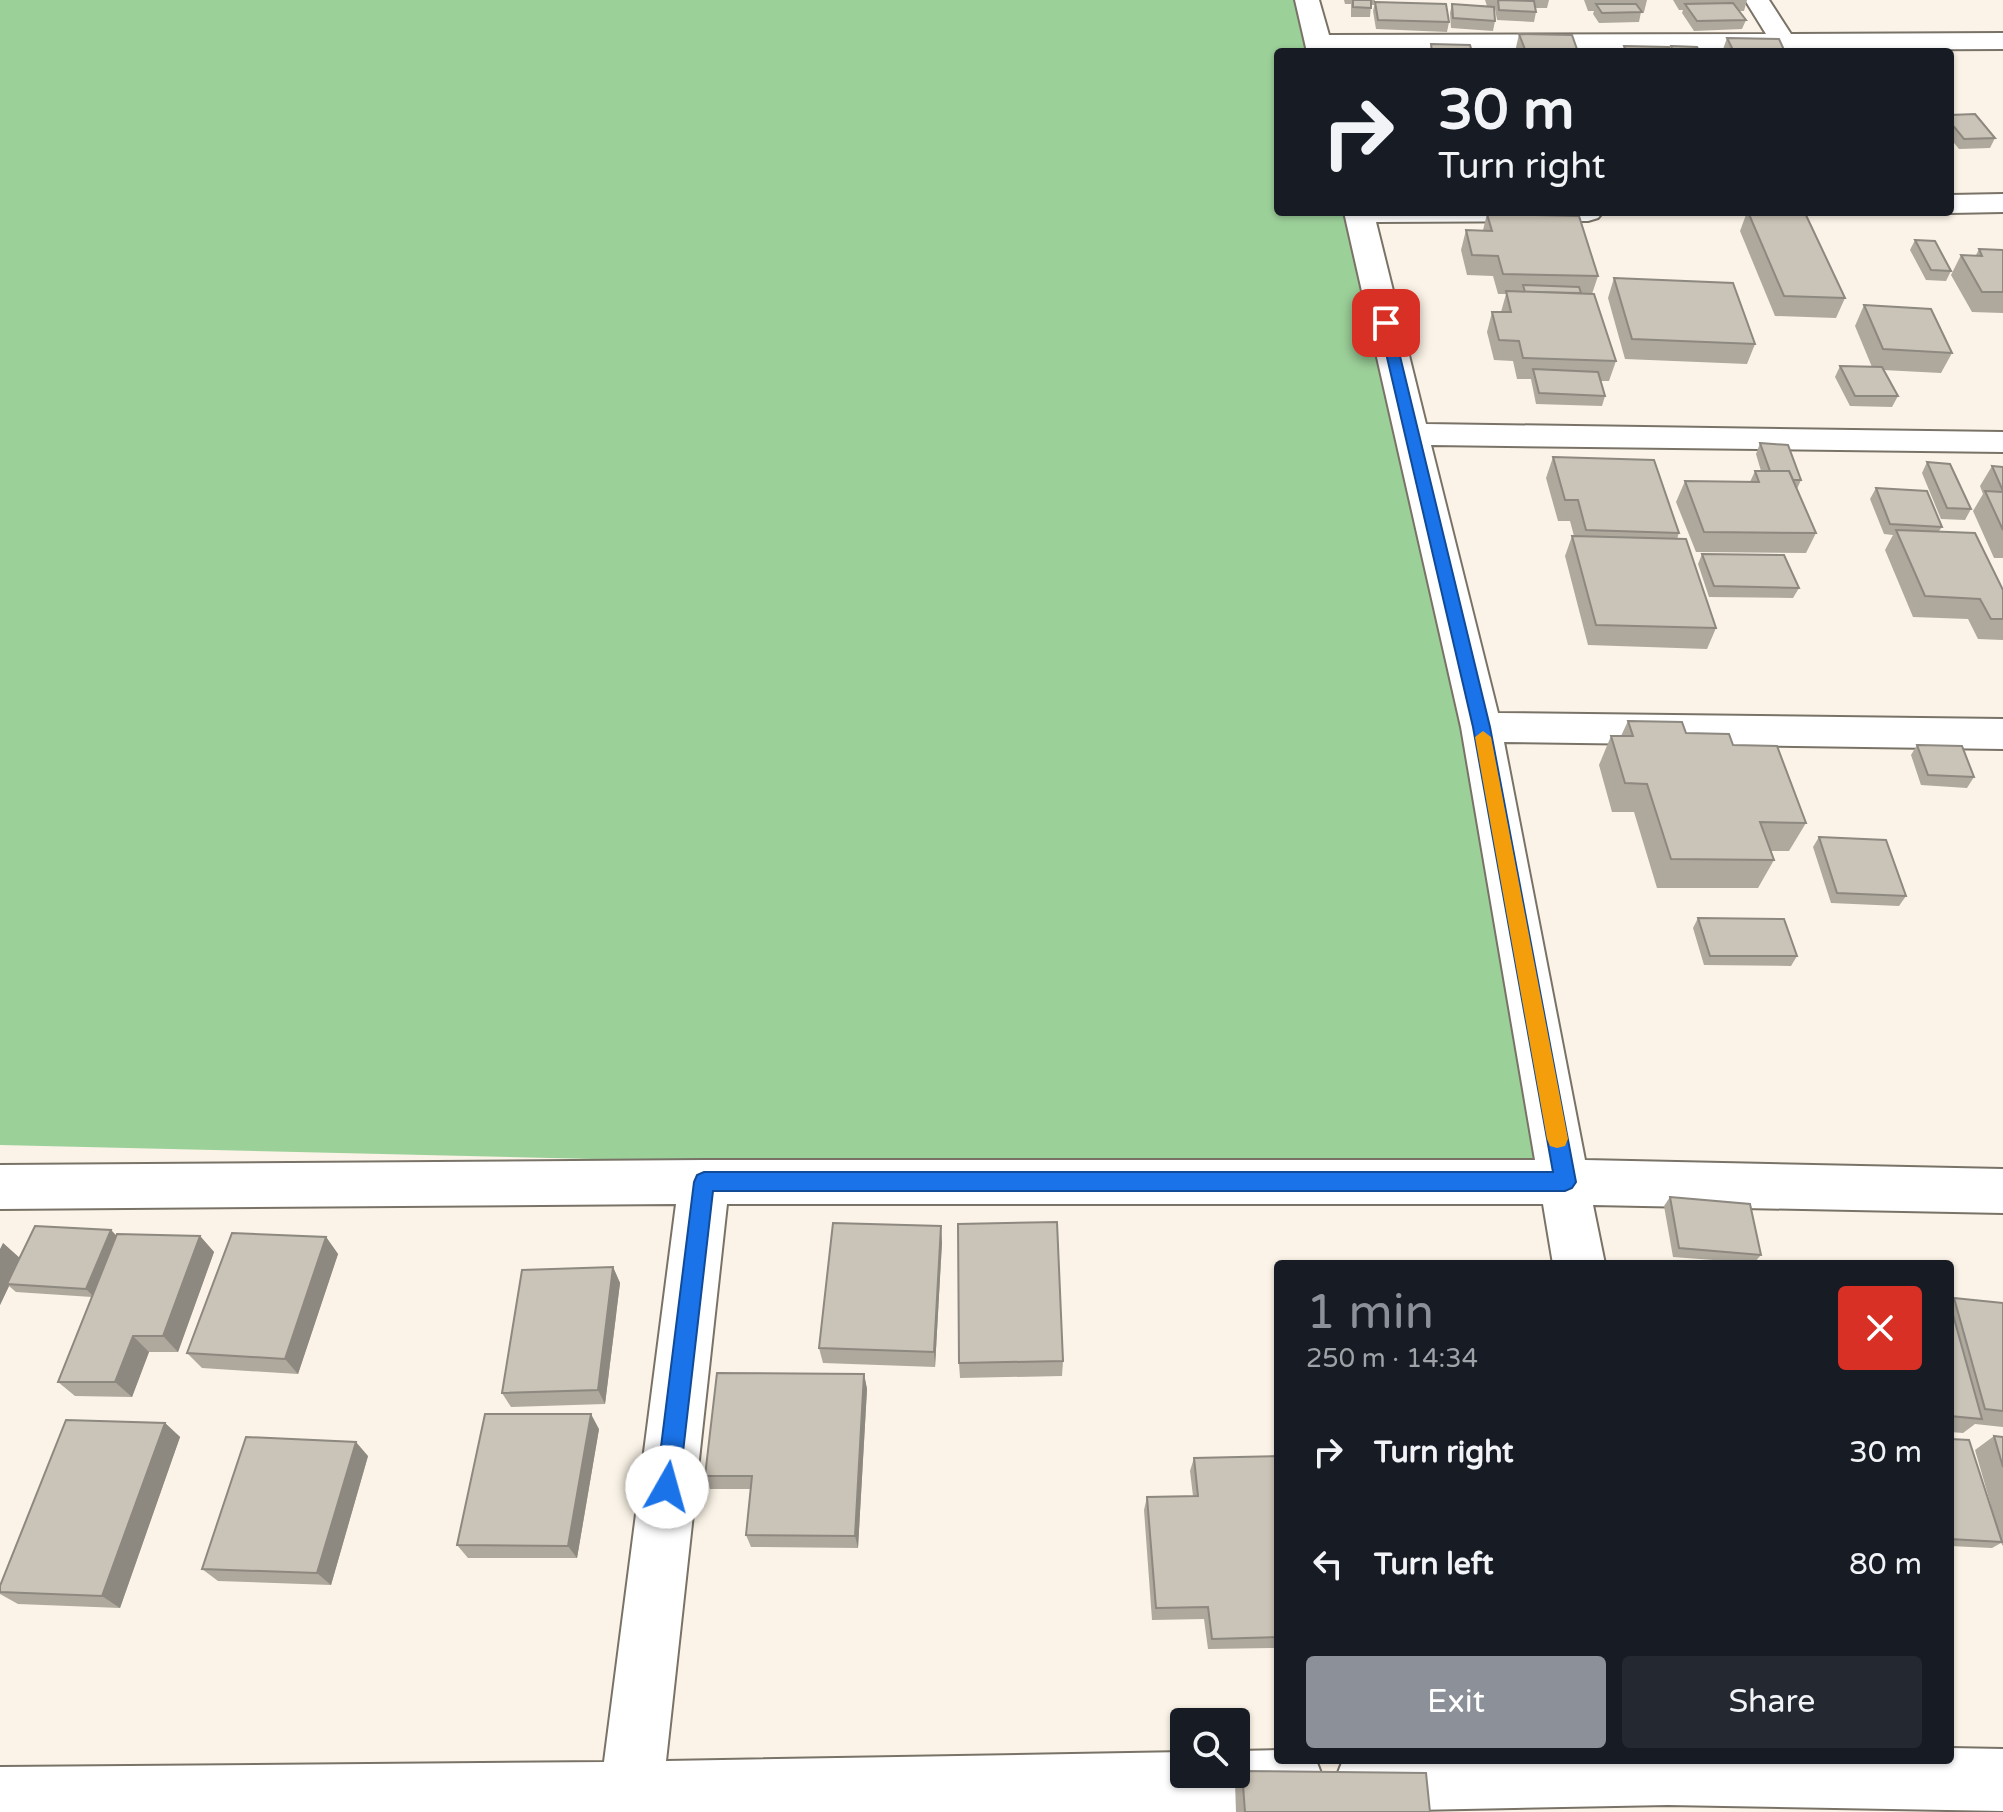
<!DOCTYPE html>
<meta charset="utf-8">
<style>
:root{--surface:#171b24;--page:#242831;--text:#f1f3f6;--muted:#9ea1a6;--accent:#8c9099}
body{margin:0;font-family:"Varela Round",sans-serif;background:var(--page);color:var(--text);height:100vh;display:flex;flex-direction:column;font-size:30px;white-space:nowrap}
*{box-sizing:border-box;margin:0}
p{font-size:26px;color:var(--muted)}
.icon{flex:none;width:44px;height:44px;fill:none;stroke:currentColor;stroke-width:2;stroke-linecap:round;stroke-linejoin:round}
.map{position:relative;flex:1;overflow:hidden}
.details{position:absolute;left:1274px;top:1260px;width:680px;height:504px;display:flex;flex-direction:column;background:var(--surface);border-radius:8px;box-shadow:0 2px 6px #0004}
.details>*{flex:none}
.banner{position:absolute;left:1274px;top:48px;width:680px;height:168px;border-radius:8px;box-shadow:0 2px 6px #0004;background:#171b24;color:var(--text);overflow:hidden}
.tools{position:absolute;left:1170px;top:1708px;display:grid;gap:16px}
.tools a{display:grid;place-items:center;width:80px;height:80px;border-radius:8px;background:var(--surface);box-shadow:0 2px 6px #0004;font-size:40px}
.pin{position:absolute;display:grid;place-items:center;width:68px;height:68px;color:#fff;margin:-34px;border-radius:16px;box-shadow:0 4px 12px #0006}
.me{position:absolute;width:88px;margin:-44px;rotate:7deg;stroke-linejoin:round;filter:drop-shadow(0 0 6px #0008)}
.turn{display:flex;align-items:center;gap:28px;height:168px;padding:0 32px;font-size:36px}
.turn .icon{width:104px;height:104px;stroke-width:2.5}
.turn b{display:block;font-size:56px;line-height:68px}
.round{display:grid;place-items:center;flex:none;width:84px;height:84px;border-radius:8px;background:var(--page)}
.overview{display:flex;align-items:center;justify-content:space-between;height:136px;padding:0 32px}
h1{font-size:48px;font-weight:600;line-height:60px;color:var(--accent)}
.action{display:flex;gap:16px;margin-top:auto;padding:16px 32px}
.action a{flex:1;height:92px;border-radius:8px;background:var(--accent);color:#fff;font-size:32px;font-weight:600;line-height:92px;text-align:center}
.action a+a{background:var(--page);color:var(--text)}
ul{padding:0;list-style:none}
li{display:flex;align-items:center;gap:24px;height:112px;padding:0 32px}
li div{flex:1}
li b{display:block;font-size:30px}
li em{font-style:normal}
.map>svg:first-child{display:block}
</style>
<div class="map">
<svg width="2003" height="1812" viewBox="0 0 2003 1812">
<rect width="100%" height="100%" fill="#fbf3e7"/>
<path fill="#9cd099" d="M 0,0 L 1295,0 L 1307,52 L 1278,52 L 1278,212 L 1344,212 L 1565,1182 L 0,1145 Z"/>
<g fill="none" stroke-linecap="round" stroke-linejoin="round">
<defs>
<g id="minor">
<path d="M 1295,0 L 1319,0 L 1329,35 L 1766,34 L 1745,0 L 1769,0 L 1791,34 L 2003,33 L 2003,49 L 1307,52 Z"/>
<path d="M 2003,194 L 2003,212 L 1950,213 L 1947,212 L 1950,212 L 1950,195 Z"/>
<path d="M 1603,212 L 1598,218 L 1588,221 L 1376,222 L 1426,424 L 2003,432 L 2003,452 L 1431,445 L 1498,713 L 2003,719 L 2003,749 L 1504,742 L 1585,1160 L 2003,1169 L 2003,1213 L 1593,1205 L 1605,1264 L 1553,1264 L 1543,1204 L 727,1204 L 666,1761 L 1184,1752 L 1184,1774 L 1236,1774 L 1236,1751 L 1278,1750 L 1278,1760 L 1316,1760 L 1324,1781 L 1315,1803 L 1294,1812 L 0,1812 L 0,1767 L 604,1762 L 676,1204 L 0,1209 L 0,1165 L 704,1160 L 1535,1160 L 1461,727 L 1344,212 Z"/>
<path d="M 1950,1748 L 2003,1749 L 2003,1811 L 1668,1805 L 1366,1811 L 1344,1802 L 1335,1780 L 1343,1760 L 1950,1760 Z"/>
</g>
</defs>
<use href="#minor" stroke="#797267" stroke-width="4"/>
<use href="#minor" fill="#fff" fill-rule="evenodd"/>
</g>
<g fill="#aea89d">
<path d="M 1344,0 L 1375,0 L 1374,5 L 1371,5 L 1370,17 L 1351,17 L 1351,4 L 1345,4 Z"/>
<path d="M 1485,0 L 1549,0 L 1547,8 L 1536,8 L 1536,12 L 1534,22 L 1497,20 L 1495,8 L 1494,8 L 1495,21 L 1493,31 L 1451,28 L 1450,13 L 1452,4 L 1487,6 Z"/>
<path d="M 1584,0 L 1647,0 L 1644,12 L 1641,12 L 1639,22 L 1599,23 L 1593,14 L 1594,11 L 1588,11 Z"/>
<path d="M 1673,0 L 1747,0 L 1744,11 L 1739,11 L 1746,20 L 1742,29 L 1694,31 L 1682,13 L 1683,10 L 1679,10 Z"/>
<path d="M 1375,2 L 1449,22 L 1447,32 L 1376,29 L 1373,11 Z"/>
<path d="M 1519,34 L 1578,52 L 1515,52 Z"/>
<path d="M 1727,38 L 1785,52 L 1722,52 Z"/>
<path d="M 1950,115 L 1995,138 L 1990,148 L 1959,149 L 1950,138 Z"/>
<path d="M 1747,212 L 1775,212 L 1845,298 L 1836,318 L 1775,316 L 1740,231 Z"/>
<path d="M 1487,214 L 1598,276 L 1592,294 L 1616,361 L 1609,381 L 1601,381 L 1605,396 L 1602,406 L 1536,404 L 1531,379 L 1517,379 L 1513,361 L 1494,360 L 1487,332 L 1492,312 L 1501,312 L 1506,294 L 1498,294 L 1493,276 L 1467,275 L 1461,250 L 1466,230 L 1483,230 Z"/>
<path d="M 1915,240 L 1951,271 L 1946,281 L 1926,280 L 1910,250 Z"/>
<path d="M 1979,249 L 2003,250 L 2003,313 L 1972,312 L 1951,275 L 1961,255 L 1976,255 Z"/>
<path d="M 1614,278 L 1755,344 L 1747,364 L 1625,359 L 1608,298 Z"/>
<path d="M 1864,305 L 1952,353 L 1941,373 L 1883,370 L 1898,396 L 1892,407 L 1850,406 L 1835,377 L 1840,366 L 1872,367 L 1855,326 Z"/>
<path d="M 1760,443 L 1801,480 L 1797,489 L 1816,533 L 1806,553 L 1696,552 L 1676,502 L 1685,481 L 1750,482 L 1755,471 L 1761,471 L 1756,454 Z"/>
<path d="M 1553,457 L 1679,533 L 1677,539 L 1716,628 L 1707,649 L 1588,645 L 1565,556 L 1572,536 L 1574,536 L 1570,521 L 1558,521 L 1546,478 Z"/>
<path d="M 1927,462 L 1971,509 L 1965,520 L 1941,519 L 1922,473 Z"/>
<path d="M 1992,466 L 2003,467 L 2003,558 L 1994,558 L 1973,511 L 1983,494 L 1980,486 Z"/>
<path d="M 1876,488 L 1942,527 L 1939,531 L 2003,590 L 2003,640 L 1978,639 L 1968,619 L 1913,617 L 1885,550 L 1893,535 L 1884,534 L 1870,499 Z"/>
<path d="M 1702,554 L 1799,588 L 1793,598 L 1709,597 L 1698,564 Z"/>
<path d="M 1628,721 L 1733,745 L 1806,823 L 1789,851 L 1771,851 L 1774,860 L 1758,888 L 1657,888 L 1634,812 L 1612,812 L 1599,765 L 1611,736 L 1621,736 Z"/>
<path d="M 1917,745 L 1974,777 L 1967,788 L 1921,785 L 1911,755 Z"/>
<path d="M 1819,837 L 1906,896 L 1899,906 L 1831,903 L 1813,847 Z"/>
<path d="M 1698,918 L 1797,956 L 1791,966 L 1704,965 L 1693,928 Z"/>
<path d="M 1670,1197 L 1761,1255 L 1754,1263 L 1673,1257 L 1664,1206 Z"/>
<path d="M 111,1230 L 116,1235 L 200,1236 L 214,1252 L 178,1352 L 149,1352 L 132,1397 L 75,1396 L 58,1382 L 92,1297 L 16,1292 L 9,1286 L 0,1305 L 3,1243 L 19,1258 Z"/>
<path d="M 326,1237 L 338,1254 L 298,1374 L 202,1368 L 187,1353 Z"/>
<path d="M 942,1242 L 935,1367 L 823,1363 L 819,1348 Z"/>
<path d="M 613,1267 L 620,1283 L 605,1404 L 511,1407 L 502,1393 Z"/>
<path d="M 1954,1298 L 2003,1303 L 2003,1427 L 1975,1424 L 1963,1433 L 1950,1432 L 1950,1302 Z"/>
<path d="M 1063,1361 L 1062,1376 L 960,1378 L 959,1363 Z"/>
<path d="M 864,1374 L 867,1389 L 858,1548 L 751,1547 L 746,1535 L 751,1489 L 710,1489 L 705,1476 Z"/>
<path d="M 165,1423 L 180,1437 L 120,1608 L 18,1604 L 0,1594 L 0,1586 Z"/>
<path d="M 599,1429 L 577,1558 L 468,1558 L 457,1545 Z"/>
<path d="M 1994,1436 L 2003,1437 L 2003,1546 L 2001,1543 L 1992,1548 L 1950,1546 L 1950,1439 L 1994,1516 L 1975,1450 Z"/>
<path d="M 368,1456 L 331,1585 L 218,1581 L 202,1569 Z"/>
<path d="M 1278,1456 L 1278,1648 L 1208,1649 L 1204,1619 L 1152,1620 L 1144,1510 L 1147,1497 L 1193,1496 L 1190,1471 L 1194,1458 Z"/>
<path d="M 1242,1771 L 1430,1812 L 1236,1812 L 1235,1783 Z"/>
</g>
<g fill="#8d8880">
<path d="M 941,1226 L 942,1242 L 935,1367 L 934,1352 Z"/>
<path d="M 111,1230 L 119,1239 L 94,1297 L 86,1289 Z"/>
<path d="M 200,1236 L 214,1252 L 178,1352 L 163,1336 Z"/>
<path d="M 326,1237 L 338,1254 L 298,1374 L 285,1359 Z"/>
<path d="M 3,1243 L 21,1259 L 7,1284 L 9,1286 L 0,1305 L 0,1249 Z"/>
<path d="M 613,1267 L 620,1283 L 605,1404 L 598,1390 Z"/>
<path d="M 133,1336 L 149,1352 L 132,1397 L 115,1382 Z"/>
<path d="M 864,1374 L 867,1389 L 858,1548 L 855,1536 Z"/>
<path d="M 591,1414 L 599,1429 L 577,1558 L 568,1546 Z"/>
<path d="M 165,1423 L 180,1437 L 120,1608 L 102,1596 Z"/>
<path d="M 356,1442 L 368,1456 L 331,1585 L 317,1573 Z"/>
</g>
<g fill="#cac3b7" stroke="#8d8880" stroke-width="2">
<path d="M 1353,0 L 1371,0 L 1371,8 L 1353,7 Z"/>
<path d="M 1498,0 L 1534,1 L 1536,12 L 1499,10 Z"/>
<path d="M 1375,2 L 1446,4 L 1449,22 L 1378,20 Z"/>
<path d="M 1733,3 L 1746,20 L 1697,21 L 1685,4 Z"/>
<path d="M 1452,4 L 1494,7 L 1495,21 L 1453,18 Z"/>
<path d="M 1596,4 L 1636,4 L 1642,12 L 1602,13 Z"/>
<path d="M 1519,34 L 1572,35 L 1578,52 L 1526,52 Z"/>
<path d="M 1727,38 L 1779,39 L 1785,52 L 1734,52 Z"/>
<path d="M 1431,44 L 1470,45 L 1472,52 L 1432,52 Z"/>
<path d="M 1624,46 L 1669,47 L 1671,52 L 1626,52 Z"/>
<path d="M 1671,46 L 1697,47 L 1700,52 L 1673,52 Z"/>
<path d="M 1975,114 L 1995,138 L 1964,139 L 1950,122 L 1950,115 Z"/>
<path d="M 1748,212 L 1805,213 L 1845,298 L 1784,296 Z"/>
<path d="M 1487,214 L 1579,216 L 1598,276 L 1503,274 L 1498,256 L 1472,255 L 1466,230 L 1492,231 Z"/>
<path d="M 1915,240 L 1935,241 L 1951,271 L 1931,270 Z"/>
<path d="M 1979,249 L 2003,250 L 2003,292 L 1982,292 L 1961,255 L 1982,256 Z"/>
<path d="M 1614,278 L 1733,283 L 1755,344 L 1632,339 Z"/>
<path d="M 1523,285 L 1579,287 L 1581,293 L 1525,292 Z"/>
<path d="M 1506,291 L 1594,294 L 1616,361 L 1523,358 L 1519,341 L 1499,340 L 1492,312 L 1511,312 Z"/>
<path d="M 1864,305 L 1931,309 L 1952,353 L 1883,349 Z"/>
<path d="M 1840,366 L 1882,367 L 1898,396 L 1855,396 Z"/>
<path d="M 1533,369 L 1598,372 L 1605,396 L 1539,393 Z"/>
<path d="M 1760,443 L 1788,445 L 1801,480 L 1793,480 L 1789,471 L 1770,471 Z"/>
<path d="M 1553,457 L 1654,460 L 1679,533 L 1586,530 L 1578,500 L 1565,500 Z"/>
<path d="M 1927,462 L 1950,464 L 1971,509 L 1947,508 Z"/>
<path d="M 1992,466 L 2003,467 L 2003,491 Z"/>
<path d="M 1755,471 L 1789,471 L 1816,533 L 1704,532 L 1685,481 L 1759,482 Z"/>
<path d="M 1876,488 L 1927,491 L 1942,527 L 1890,524 Z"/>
<path d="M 1985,491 L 2003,492 L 2003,530 Z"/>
<path d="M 1896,530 L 1975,533 L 2003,590 L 2003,619 L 1991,619 L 1980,599 L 1925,596 Z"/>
<path d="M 1572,536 L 1686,539 L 1716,628 L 1596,625 Z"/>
<path d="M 1702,554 L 1784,555 L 1799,588 L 1714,586 Z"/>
<path d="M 1628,721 L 1682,722 L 1686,733 L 1729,734 L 1733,745 L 1777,746 L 1806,823 L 1760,822 L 1774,860 L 1671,859 L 1647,784 L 1625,783 L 1611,736 L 1633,736 Z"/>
<path d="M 1917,745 L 1962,746 L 1974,777 L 1928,775 Z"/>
<path d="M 1819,837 L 1886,840 L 1906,896 L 1837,893 Z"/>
<path d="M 1698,918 L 1784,919 L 1797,956 L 1710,956 Z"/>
<path d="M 1670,1197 L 1750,1204 L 1761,1255 L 1679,1248 Z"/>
<path d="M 1057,1222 L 1063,1361 L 959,1363 L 958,1224 Z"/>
<path d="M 833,1223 L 941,1226 L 934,1352 L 819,1348 Z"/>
<path d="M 35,1226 L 111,1230 L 86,1289 L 7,1284 Z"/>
<path d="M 232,1233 L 326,1237 L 285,1359 L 187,1353 Z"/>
<path d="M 117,1234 L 200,1236 L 163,1336 L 133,1336 L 115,1382 L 58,1382 Z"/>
<path d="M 613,1267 L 598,1390 L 502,1393 L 522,1270 Z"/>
<path d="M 1954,1298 L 2003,1303 L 2003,1411 L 1985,1409 Z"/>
<path d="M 1950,1304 L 1982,1419 L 1950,1416 Z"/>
<path d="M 717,1373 L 864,1374 L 855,1536 L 746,1535 L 752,1476 L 705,1476 Z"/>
<path d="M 485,1414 L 591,1414 L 568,1546 L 457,1545 Z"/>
<path d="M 66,1420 L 165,1423 L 102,1596 L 0,1592 L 0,1586 Z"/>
<path d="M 1994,1436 L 2003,1437 L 2003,1467 Z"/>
<path d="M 246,1437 L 356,1442 L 317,1573 L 202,1569 Z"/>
<path d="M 1950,1439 L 1969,1440 L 2002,1542 L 1950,1539 Z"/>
<path d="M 1278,1456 L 1278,1637 L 1212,1639 L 1208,1607 L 1156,1608 L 1147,1497 L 1198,1496 L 1194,1458 Z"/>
<path d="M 1242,1771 L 1426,1773 L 1430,1812 L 1245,1812 Z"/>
</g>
<path fill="#1a73e8" stroke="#114b97" stroke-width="2" d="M 1386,319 L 1392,323 L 1490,727 L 1576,1182 L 1572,1188 L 1565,1191 L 713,1191 L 679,1487 L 676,1495 L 667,1499 L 659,1495 L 656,1487 L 694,1182 L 697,1175 L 704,1172 L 1553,1172 L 1473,727 L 1379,323 Z"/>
<path fill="#f59e0b" d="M 1483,731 L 1491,737 L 1568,1139 L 1565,1146 L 1557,1148 L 1550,1146 L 1547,1139 L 1475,737 Z"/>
</svg>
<div class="tools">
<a><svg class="icon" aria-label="search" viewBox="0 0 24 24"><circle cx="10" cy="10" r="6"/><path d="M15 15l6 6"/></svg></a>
</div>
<div class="pin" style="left:1386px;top:323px;background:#d93025"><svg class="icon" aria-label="arrive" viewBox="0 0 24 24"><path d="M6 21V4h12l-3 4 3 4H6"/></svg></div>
<svg class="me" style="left:667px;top:1487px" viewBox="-20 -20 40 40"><circle r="19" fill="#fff"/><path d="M0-13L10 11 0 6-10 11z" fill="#1a73e8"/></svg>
<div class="banner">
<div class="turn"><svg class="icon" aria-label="right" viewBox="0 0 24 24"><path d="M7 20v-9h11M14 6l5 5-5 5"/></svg><div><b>30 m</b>Turn right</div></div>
</div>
<section class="details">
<div class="overview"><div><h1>1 min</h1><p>250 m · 14:34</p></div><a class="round" style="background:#d93025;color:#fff"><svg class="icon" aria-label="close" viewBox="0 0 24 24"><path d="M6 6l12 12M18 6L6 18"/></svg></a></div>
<ul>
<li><svg class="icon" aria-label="right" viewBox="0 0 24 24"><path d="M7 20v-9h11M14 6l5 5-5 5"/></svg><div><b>Turn right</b></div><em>30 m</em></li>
<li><svg class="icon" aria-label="left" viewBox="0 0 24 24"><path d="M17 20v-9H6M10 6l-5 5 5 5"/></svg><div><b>Turn left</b></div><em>80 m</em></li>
</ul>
<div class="action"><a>Exit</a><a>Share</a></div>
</section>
</div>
